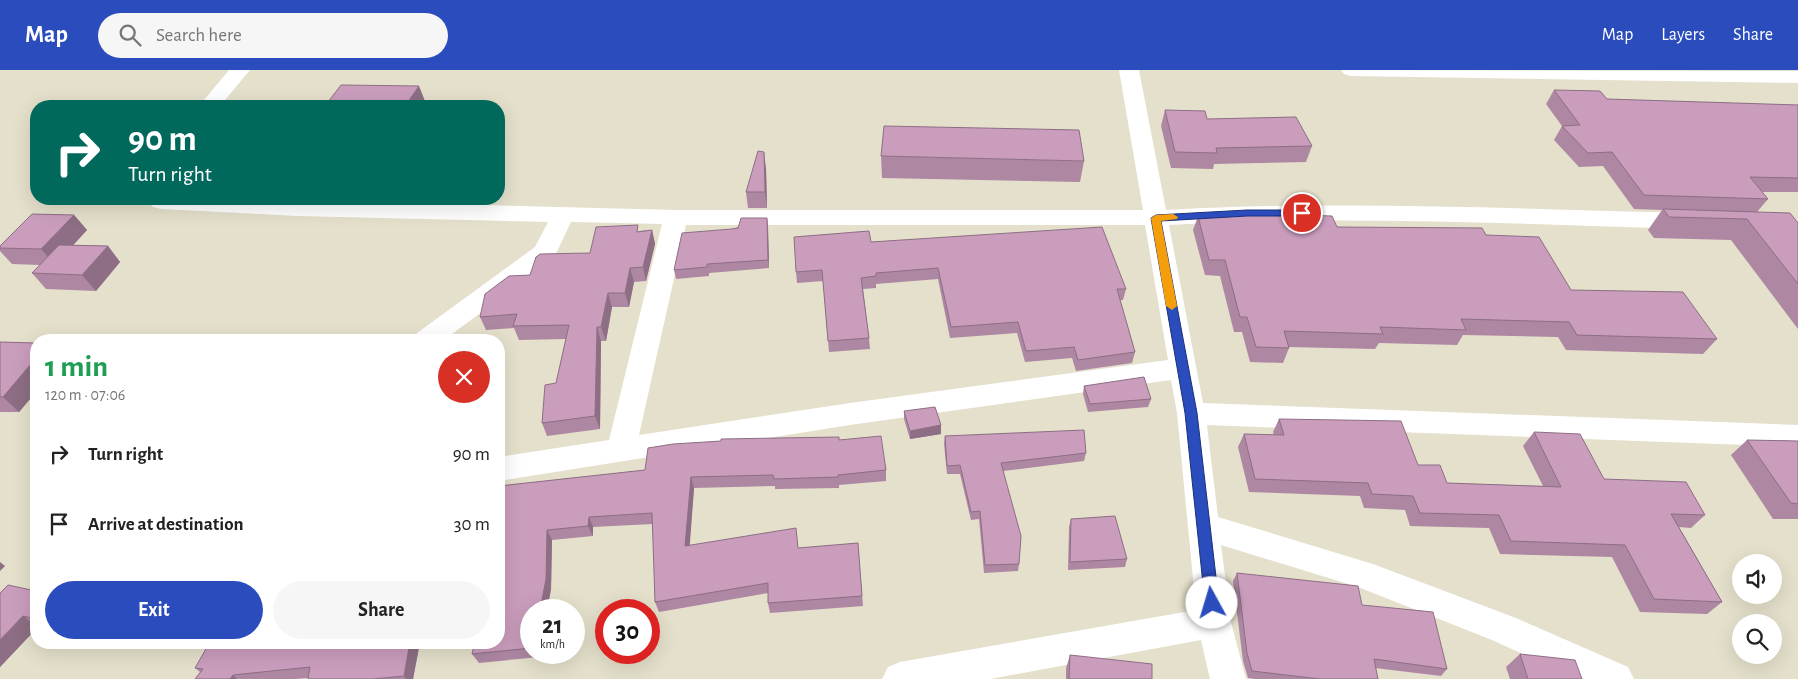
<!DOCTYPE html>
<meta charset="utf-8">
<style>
:root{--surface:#fff;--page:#f6f6f6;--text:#222;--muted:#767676;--accent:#2a4cbc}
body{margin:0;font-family:"Alegreya Sans",sans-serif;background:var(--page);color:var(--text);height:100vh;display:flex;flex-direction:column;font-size:19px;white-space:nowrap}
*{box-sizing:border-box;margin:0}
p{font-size:16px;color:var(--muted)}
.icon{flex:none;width:28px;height:28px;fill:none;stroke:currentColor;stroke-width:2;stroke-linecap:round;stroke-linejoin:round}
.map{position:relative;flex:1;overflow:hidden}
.panel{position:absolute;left:30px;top:264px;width:475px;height:315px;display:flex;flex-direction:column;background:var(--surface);border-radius:20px;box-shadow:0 5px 20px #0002}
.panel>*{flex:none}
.banner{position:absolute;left:30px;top:30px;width:475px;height:105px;border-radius:20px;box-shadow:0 5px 20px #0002;background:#00695c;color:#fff;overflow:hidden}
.fabs{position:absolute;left:1732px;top:484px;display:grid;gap:10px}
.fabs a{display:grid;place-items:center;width:50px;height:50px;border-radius:50%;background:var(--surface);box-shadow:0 5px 20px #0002;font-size:25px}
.speed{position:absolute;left:520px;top:529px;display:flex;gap:10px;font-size:25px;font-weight:700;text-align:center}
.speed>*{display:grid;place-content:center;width:65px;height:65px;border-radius:50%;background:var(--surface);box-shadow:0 5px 20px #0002;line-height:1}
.speed small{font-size:12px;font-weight:400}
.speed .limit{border:8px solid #d22;background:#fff;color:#111}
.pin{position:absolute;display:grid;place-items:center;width:42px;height:42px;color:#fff;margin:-21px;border:2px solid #fff;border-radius:50%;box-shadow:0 1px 5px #0007}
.me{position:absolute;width:55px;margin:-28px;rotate:354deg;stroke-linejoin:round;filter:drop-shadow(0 0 4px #0008)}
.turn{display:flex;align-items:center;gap:18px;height:105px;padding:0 15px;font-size:22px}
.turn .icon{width:65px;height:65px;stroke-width:2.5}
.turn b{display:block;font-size:35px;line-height:42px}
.round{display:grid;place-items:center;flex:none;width:52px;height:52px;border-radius:26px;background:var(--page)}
.overview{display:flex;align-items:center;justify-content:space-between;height:85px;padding:0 15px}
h1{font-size:30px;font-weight:600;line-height:38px;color:#1e9e55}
.cta{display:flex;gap:10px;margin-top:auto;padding:10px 15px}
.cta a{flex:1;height:58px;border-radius:30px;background:var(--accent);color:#fff;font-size:20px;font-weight:600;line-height:58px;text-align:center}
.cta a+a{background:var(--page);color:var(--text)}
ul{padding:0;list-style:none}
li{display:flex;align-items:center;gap:15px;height:70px;padding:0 15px}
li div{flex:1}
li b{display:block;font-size:19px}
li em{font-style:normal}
header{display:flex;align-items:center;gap:30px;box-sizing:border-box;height:70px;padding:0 25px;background:var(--accent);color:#fff}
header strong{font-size:24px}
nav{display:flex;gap:28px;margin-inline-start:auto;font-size:18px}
.search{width:350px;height:45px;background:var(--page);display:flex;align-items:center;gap:12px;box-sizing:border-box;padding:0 18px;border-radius:28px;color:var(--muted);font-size:19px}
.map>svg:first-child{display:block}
</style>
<header>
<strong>Map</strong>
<div class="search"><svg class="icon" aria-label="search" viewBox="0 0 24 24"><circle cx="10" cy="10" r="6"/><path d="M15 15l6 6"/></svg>Search here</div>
<nav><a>Map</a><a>Layers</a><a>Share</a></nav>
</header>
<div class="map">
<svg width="1798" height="609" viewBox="0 0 1798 609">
<rect width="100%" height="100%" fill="#e4e0cb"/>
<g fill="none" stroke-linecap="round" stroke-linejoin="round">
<g fill="#fff" fill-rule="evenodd">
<path d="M 229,0 L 250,0 L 220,36 L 199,36 Z"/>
<path d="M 1119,0 L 1139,0 L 1166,140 C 1341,130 1517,139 1692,143 L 1700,146 L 1704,151 L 1700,156 L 1692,159 C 1518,154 1343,145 1169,155 L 1203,333 L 1798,355 L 1798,377 L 1207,355 L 1218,447 L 1373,494 L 1516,548 L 1628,597 L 1634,609 L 1578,609 L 1492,570 L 1358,517 L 1221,475 L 1231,552 L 1246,609 L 1210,609 L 1201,570 L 990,609 L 882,609 L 888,597 L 900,592 L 1196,540 L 1177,343 L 1171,310 L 850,355 L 499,411 L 499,387 L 609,370 L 662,154 L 571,152 L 554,188 L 444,270 L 413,270 L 417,263 L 535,177 L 548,152 L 298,146 L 161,139 L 153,137 L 145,129 L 241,129 L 676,140 L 1143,140 ZM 686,155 L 1145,155 L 1168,290 L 850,333 L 639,365 Z"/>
</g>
<path fill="#fff" fill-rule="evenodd" d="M 1341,0 L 1798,1 L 1798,13 L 1351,6 L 1344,4 Z"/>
</g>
<g fill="#ae87a3">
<path d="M 1554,20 L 1607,29 L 1798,35 L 1798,122 L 1762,122 L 1768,129 L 1757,142 L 1798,153 L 1798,259 L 1731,170 L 1654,168 L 1648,160 L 1662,140 L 1634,139 L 1603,96 L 1579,97 L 1554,70 L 1562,56 L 1546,34 Z"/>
<path d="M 1165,40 L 1207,49 L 1312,76 L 1306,92 L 1214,94 L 1213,99 L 1171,98 L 1161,56 Z"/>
<path d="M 881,86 L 1084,91 L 1080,112 L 882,108 Z"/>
<path d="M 766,98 L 767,138 L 748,138 L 746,122 Z"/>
<path d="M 74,145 L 87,160 L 73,175 L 108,176 L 120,192 L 96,221 L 46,219 L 32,203 L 40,195 L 12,194 L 0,181 L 0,176 Z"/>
<path d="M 1198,146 L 1337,157 L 1486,165 L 1571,220 L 1717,269 L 1703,284 L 1566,280 L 1558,267 L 1463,265 L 1457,275 L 1379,273 L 1375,279 L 1288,277 L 1289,278 L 1283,293 L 1250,292 L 1242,262 L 1234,262 L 1220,206 L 1205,205 L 1193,160 Z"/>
<path d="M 767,148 L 768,157 L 769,198 L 709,203 L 709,206 L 676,209 L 674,200 L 732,159 Z"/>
<path d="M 652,160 L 655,174 L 646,211 L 634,212 L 629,237 L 612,237 L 606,271 L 601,271 L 600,359 L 547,366 L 542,353 L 556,313 L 566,269 L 519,270 L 514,258 L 486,260 L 480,247 L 530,205 L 590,183 L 639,161 Z"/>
<path d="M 871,172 L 1126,219 L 1123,230 L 1120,230 L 1135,282 L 1132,293 L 1076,301 L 1072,288 L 1025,292 L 1017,263 L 950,268 L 938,209 L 876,214 L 876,218 L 863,219 L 869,268 L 870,279 L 829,282 L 823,211 L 797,213 L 796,202 Z"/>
<path d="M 0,272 L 36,273 L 36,322 L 19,342 L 0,342 Z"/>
<path d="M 1084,316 L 1151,329 L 1148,337 L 1088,342 L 1083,324 Z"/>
<path d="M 904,341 L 941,355 L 941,364 L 910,369 L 904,349 Z"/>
<path d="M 1279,349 L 1418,395 L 1447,413 L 1543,416 L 1523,376 L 1534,362 L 1604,409 L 1705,445 L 1691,458 L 1679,457 L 1722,532 L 1707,544 L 1640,542 L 1612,487 L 1500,484 L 1489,458 L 1410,456 L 1405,440 L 1364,438 L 1360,426 L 1249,422 L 1238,377 L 1244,364 L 1274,365 L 1273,362 Z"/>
<path d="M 945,366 L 1086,383 L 1084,391 L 1003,401 L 1019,494 L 1018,501 L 984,503 L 979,449 L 971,450 L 960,404 L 947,404 L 944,374 Z"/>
<path d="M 839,370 L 886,400 L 886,411 L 839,415 L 839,418 L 775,419 L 775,416 L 694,418 L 689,475 L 799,478 L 858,473 L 863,536 L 770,543 L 768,533 L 768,523 L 659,542 L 655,532 L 653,454 L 593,457 L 593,466 L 552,470 L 551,519 L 547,540 L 531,540 L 531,582 L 539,582 L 539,587 L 479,593 L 472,584 L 499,572 L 499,416 L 645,400 Z"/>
<path d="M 1747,370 L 1798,371 L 1798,449 L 1773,449 L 1731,385 Z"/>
<path d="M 1071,449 L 1127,489 L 1125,497 L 1068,500 L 1069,457 Z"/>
<path d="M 1237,503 L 1362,535 L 1447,599 L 1441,606 L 1375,598 L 1378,609 L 1255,609 L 1248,608 L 1243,591 L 1233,511 Z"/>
<path d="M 36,521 L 36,559 L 0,597 L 0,523 Z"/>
<path d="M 210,572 L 420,572 L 413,609 L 308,609 L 308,608 L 295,609 L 195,609 L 200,602 L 195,598 Z"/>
<path d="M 1520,584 L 1582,609 L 1510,609 L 1506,597 Z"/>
<path d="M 1070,585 L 1152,609 L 1066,609 L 1066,598 Z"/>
</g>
<g fill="#8d6e84">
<path d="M 419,16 L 427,36 L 405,36 Z"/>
<path d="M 764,82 L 766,98 L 767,138 L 765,122 Z"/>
<path d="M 74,145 L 87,160 L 55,195 L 41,179 Z"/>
<path d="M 767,148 L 768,157 L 769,198 L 768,190 Z"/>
<path d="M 652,160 L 655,174 L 646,211 L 643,197 Z"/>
<path d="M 108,176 L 120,192 L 96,221 L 82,205 Z"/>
<path d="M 630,198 L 634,212 L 629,237 L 625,223 Z"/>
<path d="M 608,223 L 612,237 L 606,271 L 601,257 Z"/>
<path d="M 597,257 L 601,271 L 600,359 L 595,346 Z"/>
<path d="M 36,288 L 36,322 L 19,342 L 3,327 Z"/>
<path d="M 941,355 L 941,364 L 910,369 L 910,361 Z"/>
<path d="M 691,407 L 694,418 L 689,486 L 685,476 Z"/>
<path d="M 589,447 L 593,457 L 593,466 L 588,456 Z"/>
<path d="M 547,460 L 552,470 L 551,519 L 547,540 L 540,540 Z"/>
<path d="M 0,492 L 5,496 L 0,501 Z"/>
<path d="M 23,546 L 36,556 L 36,559 L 0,597 L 0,570 Z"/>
<path d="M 410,572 L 420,572 L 413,609 L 406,609 L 404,606 Z"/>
<path d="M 536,582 L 539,582 L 539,587 Z"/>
<path d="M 233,605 L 237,609 L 230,609 Z"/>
</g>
<g fill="#ca9dbd" stroke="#8d6e84">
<path d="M 341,15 L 419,16 L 405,36 L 325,36 Z"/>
<path d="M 1554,20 L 1600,21 L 1607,29 L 1798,35 L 1798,108 L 1750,107 L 1768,129 L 1644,125 L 1612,82 L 1588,83 L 1562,56 L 1580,55 Z"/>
<path d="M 1165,40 L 1205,41 L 1207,49 L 1296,47 L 1312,76 L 1216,78 L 1217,83 L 1175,82 Z"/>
<path d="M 884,56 L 1079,60 L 1084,91 L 881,86 Z"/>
<path d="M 758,81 L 764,82 L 765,122 L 746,122 Z"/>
<path d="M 1663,139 L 1790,143 L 1798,153 L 1798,214 L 1747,149 L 1669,147 Z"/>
<path d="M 1230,143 L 1332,146 L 1337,157 L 1482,158 L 1486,165 L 1539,167 L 1571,220 L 1683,222 L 1717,269 L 1577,265 L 1569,252 L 1461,249 L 1466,260 L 1380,257 L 1383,264 L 1284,261 L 1289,278 L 1256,277 L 1247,247 L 1240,247 L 1225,190 L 1209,190 L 1198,146 Z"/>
<path d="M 32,144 L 74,145 L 41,179 L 0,178 L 0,176 Z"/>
<path d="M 741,148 L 767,148 L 768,190 L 707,194 L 707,197 L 674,200 L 682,163 L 732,159 L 738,158 Z"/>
<path d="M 638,155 L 637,162 L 652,160 L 643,197 L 630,198 L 625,223 L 608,223 L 601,257 L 597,257 L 595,346 L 542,353 L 545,315 L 556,313 L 569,255 L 513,256 L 517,244 L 480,247 L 485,224 L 509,206 L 530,205 L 536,187 L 540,184 L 590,183 L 596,157 Z"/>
<path d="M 1102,157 L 1126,219 L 1117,219 L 1135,282 L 1078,290 L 1074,277 L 1026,281 L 1018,252 L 951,257 L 938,198 L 876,203 L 876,206 L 861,208 L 869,268 L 828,271 L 822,200 L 796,202 L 794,167 L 869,161 L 871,172 Z"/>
<path d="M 59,175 L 108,176 L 82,205 L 32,203 Z"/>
<path d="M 0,272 L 36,273 L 36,288 L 3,327 L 0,327 Z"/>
<path d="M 1144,307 L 1151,329 L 1090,334 L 1084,316 Z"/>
<path d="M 935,337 L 941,355 L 910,361 L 904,341 Z"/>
<path d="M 1279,349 L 1401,351 L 1418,395 L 1440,395 L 1447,413 L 1561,417 L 1534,362 L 1580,364 L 1604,409 L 1686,412 L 1705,445 L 1671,444 L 1722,532 L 1654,529 L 1625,475 L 1511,471 L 1499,445 L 1420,443 L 1413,426 L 1372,424 L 1368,413 L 1255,409 L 1244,364 L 1284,365 Z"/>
<path d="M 1084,360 L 1086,383 L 1001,393 L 1021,466 L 1019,494 L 985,495 L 980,441 L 971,442 L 960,395 L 947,396 L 945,366 Z"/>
<path d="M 881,366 L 886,400 L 838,405 L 838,407 L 774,409 L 773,405 L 691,407 L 685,476 L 796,458 L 798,478 L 858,473 L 862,526 L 768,533 L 768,513 L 655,532 L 652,443 L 589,447 L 588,456 L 547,460 L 546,509 L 540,540 L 531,540 L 531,578 L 472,584 L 475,572 L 499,572 L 499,488 L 500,472 L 499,472 L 499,416 L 645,400 L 648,378 L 673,374 L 721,371 L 721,369 L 839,367 L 839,370 Z"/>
<path d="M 1747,370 L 1798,371 L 1798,434 L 1791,433 Z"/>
<path d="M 1115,446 L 1127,489 L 1070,492 L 1071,449 Z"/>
<path d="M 1237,503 L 1358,516 L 1362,535 L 1433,542 L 1447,599 L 1374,589 L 1378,609 L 1320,609 L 1252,601 L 1247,583 Z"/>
<path d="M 8,515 L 36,521 L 36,549 L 23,546 L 0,570 L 0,523 Z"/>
<path d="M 210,572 L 410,572 L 404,606 L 373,609 L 308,609 L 310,597 L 233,605 L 230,609 L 195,609 L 203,599 L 195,598 Z"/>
<path d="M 1520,584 L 1575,590 L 1582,609 L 1528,609 Z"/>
<path d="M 1070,585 L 1152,594 L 1152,609 L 1069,609 Z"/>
</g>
<path fill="#2a4cbc" stroke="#1b317a" d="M 1247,140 L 1302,140 L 1307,143 L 1302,146 L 1247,146 L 1161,151 L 1197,343 L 1219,533 L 1217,537 L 1212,539 L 1207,537 L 1205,533 L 1185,343 L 1151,148 L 1156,145 Z"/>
<path fill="#f59e0b" d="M 1173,144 L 1178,147 L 1177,149 L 1161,151 L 1177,236 L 1172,240 L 1166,236 L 1151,148 L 1156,145 Z"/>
</svg>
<div class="fabs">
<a><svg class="icon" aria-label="sound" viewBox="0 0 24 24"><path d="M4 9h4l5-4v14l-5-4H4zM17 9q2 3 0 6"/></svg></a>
<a><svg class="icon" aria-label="search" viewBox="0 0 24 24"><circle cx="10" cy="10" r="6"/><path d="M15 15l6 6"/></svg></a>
</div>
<div class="speed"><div>21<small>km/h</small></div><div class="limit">30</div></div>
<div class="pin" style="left:1302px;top:143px;background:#d93025"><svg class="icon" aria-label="arrive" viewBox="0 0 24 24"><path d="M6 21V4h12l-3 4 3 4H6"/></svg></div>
<svg class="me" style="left:1212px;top:533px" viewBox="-20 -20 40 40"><circle r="19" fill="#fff"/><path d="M0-13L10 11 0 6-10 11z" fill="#2a4cbc"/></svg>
<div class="banner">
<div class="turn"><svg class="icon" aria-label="right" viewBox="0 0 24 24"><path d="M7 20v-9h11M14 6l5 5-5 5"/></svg><div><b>90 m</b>Turn right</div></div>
</div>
<section class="panel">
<div class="overview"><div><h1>1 min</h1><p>120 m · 07:06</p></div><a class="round" style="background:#d93025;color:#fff"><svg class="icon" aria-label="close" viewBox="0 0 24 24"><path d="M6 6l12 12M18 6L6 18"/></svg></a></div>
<ul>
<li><svg class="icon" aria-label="right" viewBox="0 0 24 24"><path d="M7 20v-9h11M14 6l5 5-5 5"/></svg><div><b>Turn right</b></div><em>90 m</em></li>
<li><svg class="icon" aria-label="arrive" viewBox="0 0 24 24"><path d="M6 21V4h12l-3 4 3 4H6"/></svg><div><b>Arrive at destination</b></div><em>30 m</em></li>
</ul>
<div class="cta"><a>Exit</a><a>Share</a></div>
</section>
</div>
